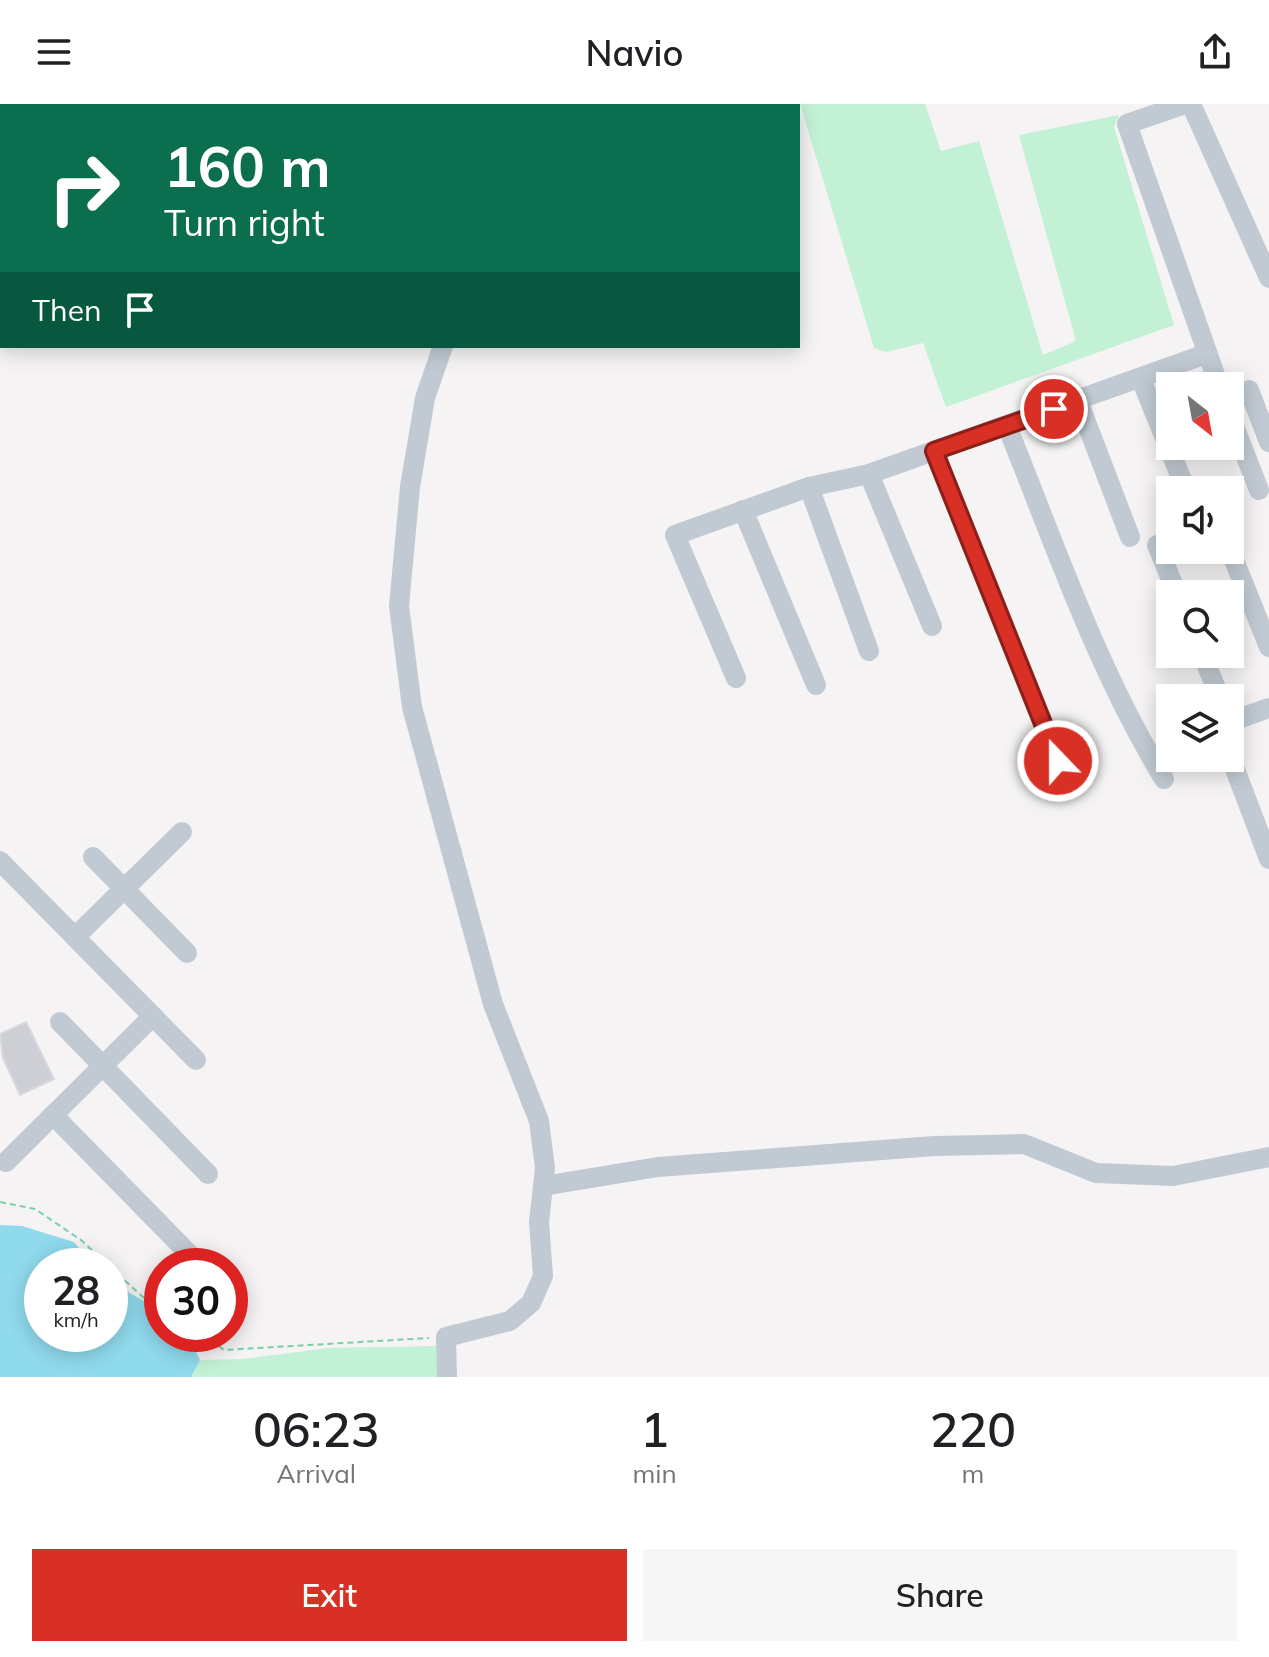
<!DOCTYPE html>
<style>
:root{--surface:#fff;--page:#f6f6f6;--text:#202124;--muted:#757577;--accent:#d93025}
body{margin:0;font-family:Mulish,sans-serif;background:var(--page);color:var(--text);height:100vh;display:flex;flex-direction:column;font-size:30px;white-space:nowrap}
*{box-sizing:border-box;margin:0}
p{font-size:26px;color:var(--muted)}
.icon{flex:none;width:44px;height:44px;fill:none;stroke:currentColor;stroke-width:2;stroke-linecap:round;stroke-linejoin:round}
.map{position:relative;height:1273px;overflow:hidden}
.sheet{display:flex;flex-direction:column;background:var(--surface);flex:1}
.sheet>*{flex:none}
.banner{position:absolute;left:0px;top:0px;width:800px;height:244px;box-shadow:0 4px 20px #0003;background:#0b6e4f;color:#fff;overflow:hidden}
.needle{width:52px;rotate:149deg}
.buttons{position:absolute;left:1156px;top:268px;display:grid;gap:16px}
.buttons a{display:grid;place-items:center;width:88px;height:88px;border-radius:0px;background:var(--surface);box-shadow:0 4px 20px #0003;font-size:40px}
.speed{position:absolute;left:24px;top:1144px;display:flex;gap:16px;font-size:40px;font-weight:700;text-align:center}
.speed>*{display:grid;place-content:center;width:104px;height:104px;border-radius:50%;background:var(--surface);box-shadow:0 4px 20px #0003;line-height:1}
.speed small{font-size:20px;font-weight:400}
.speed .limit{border:12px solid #d22;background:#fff;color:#111}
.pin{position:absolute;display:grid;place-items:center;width:68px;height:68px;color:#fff;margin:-34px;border:4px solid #fff;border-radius:50%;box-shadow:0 2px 8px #0007}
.me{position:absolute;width:88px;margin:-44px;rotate:338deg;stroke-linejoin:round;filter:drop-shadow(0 0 6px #0008)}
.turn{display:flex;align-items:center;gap:28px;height:168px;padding:0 32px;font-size:36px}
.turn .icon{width:104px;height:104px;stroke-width:2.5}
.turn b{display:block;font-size:56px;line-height:68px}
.then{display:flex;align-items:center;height:76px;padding:0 32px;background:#0003;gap:16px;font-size:30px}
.eta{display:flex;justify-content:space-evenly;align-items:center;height:136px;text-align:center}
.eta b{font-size:48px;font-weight:600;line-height:56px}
.action{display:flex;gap:16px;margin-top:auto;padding:16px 32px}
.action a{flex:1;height:92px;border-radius:0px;background:var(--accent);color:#fff;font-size:32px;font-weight:600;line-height:92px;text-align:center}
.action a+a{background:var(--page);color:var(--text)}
header{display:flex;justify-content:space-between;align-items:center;height:104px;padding:0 32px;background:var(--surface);font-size:36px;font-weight:600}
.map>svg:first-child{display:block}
</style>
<header><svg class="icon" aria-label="menu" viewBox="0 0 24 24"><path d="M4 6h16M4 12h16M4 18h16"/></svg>Navio<svg class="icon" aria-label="share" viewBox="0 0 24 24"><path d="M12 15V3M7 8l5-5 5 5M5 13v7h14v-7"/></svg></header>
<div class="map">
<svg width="1269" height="1273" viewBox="0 0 1269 1273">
<rect width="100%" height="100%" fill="#f5f3f3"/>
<g fill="#c3f1d5">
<path d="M 800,0 L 925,0 L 941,47 L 979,37 L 1043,251 L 1076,237 L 1019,31 L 1119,11 L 1114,23 L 1174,221 L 946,303 L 923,239 L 886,248 L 874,244 Z"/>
<path d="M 437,1242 L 442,1273 L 191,1273 L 200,1256 L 242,1255 L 329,1244 Z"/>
</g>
<path fill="#90daee" d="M 0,1121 L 22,1122 L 74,1138 L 94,1162 L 42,1162 L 42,1230 L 110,1230 L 110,1178 L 162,1207 L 162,1230 L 187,1230 L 200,1256 L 191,1273 L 0,1273 Z"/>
<path fill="#cdcfd5" stroke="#d7d9de" stroke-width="2" d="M 26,918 L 54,975 L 20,991 L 3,954 L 0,930 Z"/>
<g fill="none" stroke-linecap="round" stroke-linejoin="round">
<g stroke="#7ad0a6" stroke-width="2" stroke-dasharray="6 4" stroke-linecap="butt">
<path d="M 0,1098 L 35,1105 L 81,1136 L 109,1162"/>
<path d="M 110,1163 L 144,1194 L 162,1203"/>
<path d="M 203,1230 L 224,1246 L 429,1234"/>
</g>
<g stroke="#c1cad2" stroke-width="20">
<path d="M 1185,0 L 1127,20 L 1219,282"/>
<path d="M 1191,0 L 1269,174"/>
<path d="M 328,2 L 330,0"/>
<path d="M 443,242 L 425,294 L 410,383 L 399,502 L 412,603 L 493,900 L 539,1017 L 545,1064 L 539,1118 L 543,1172 L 531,1199 L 510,1217 L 446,1233 L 447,1273"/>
<path d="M 1141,275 L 1186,386"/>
<path d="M 1249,286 L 1269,338"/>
<path d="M 1078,297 L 1130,433"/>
<path d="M 1230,312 L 1259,386"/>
<path d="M 1007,322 C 1055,441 1097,565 1164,675"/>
<path d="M 934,347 L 1058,657"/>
<path d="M 869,370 L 932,522"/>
<path d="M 809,383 L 869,547"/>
<path d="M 743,406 L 816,581"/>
<path d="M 1157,441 L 1177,490"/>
<path d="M 1230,446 L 1269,543"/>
<path d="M 1202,550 L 1220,594"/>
<path d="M 736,574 L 675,431 L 809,383 L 869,370 L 1206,250"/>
<path d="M 1230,618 L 1269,604"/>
<path d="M 1230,652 L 1269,755"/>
<path d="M 93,753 L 187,849"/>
<path d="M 0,757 L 196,956"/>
<path d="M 75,833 L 182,728"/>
<path d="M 60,918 L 208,1070"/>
<path d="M 53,1011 L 201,1162"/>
<path d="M 6,1058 L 153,912"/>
<path d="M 543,1082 L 658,1063 L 935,1042 L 1024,1040 L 1096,1069 L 1173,1072 L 1269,1053"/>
</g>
</g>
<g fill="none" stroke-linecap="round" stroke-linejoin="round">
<defs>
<path id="route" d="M 1054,305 L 934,347 L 1058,657"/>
</defs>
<use href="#route" stroke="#8d1f18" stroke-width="20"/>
<use href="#route" stroke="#d93025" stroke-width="14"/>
</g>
</svg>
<div class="buttons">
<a><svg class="needle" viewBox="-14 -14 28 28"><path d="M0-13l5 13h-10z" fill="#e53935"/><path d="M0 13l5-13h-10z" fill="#757577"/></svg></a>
<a><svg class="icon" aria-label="sound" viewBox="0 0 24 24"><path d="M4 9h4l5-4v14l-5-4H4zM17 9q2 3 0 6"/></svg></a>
<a><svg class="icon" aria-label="search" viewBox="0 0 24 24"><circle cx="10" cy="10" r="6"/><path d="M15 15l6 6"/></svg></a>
<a><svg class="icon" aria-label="layers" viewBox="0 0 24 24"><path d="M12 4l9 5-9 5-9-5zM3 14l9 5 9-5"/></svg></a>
</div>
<div class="speed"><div>28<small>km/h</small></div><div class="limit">30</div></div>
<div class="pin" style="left:1054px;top:305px;background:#d93025"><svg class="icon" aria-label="arrive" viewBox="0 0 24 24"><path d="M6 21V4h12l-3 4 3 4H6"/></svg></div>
<svg class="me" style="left:1058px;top:657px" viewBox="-20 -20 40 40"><circle r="17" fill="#d93025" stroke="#fff" stroke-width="3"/><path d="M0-11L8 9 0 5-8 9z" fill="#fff"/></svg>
<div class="banner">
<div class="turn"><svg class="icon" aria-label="right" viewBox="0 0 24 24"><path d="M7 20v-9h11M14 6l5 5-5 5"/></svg><div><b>160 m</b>Turn right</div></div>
<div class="then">Then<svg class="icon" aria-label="arrive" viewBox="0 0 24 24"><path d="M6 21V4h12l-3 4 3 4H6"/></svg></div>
</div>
</div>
<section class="sheet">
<div class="eta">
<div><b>06:23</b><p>Arrival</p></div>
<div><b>1</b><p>min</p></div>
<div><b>220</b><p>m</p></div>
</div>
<div class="action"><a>Exit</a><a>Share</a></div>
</section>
